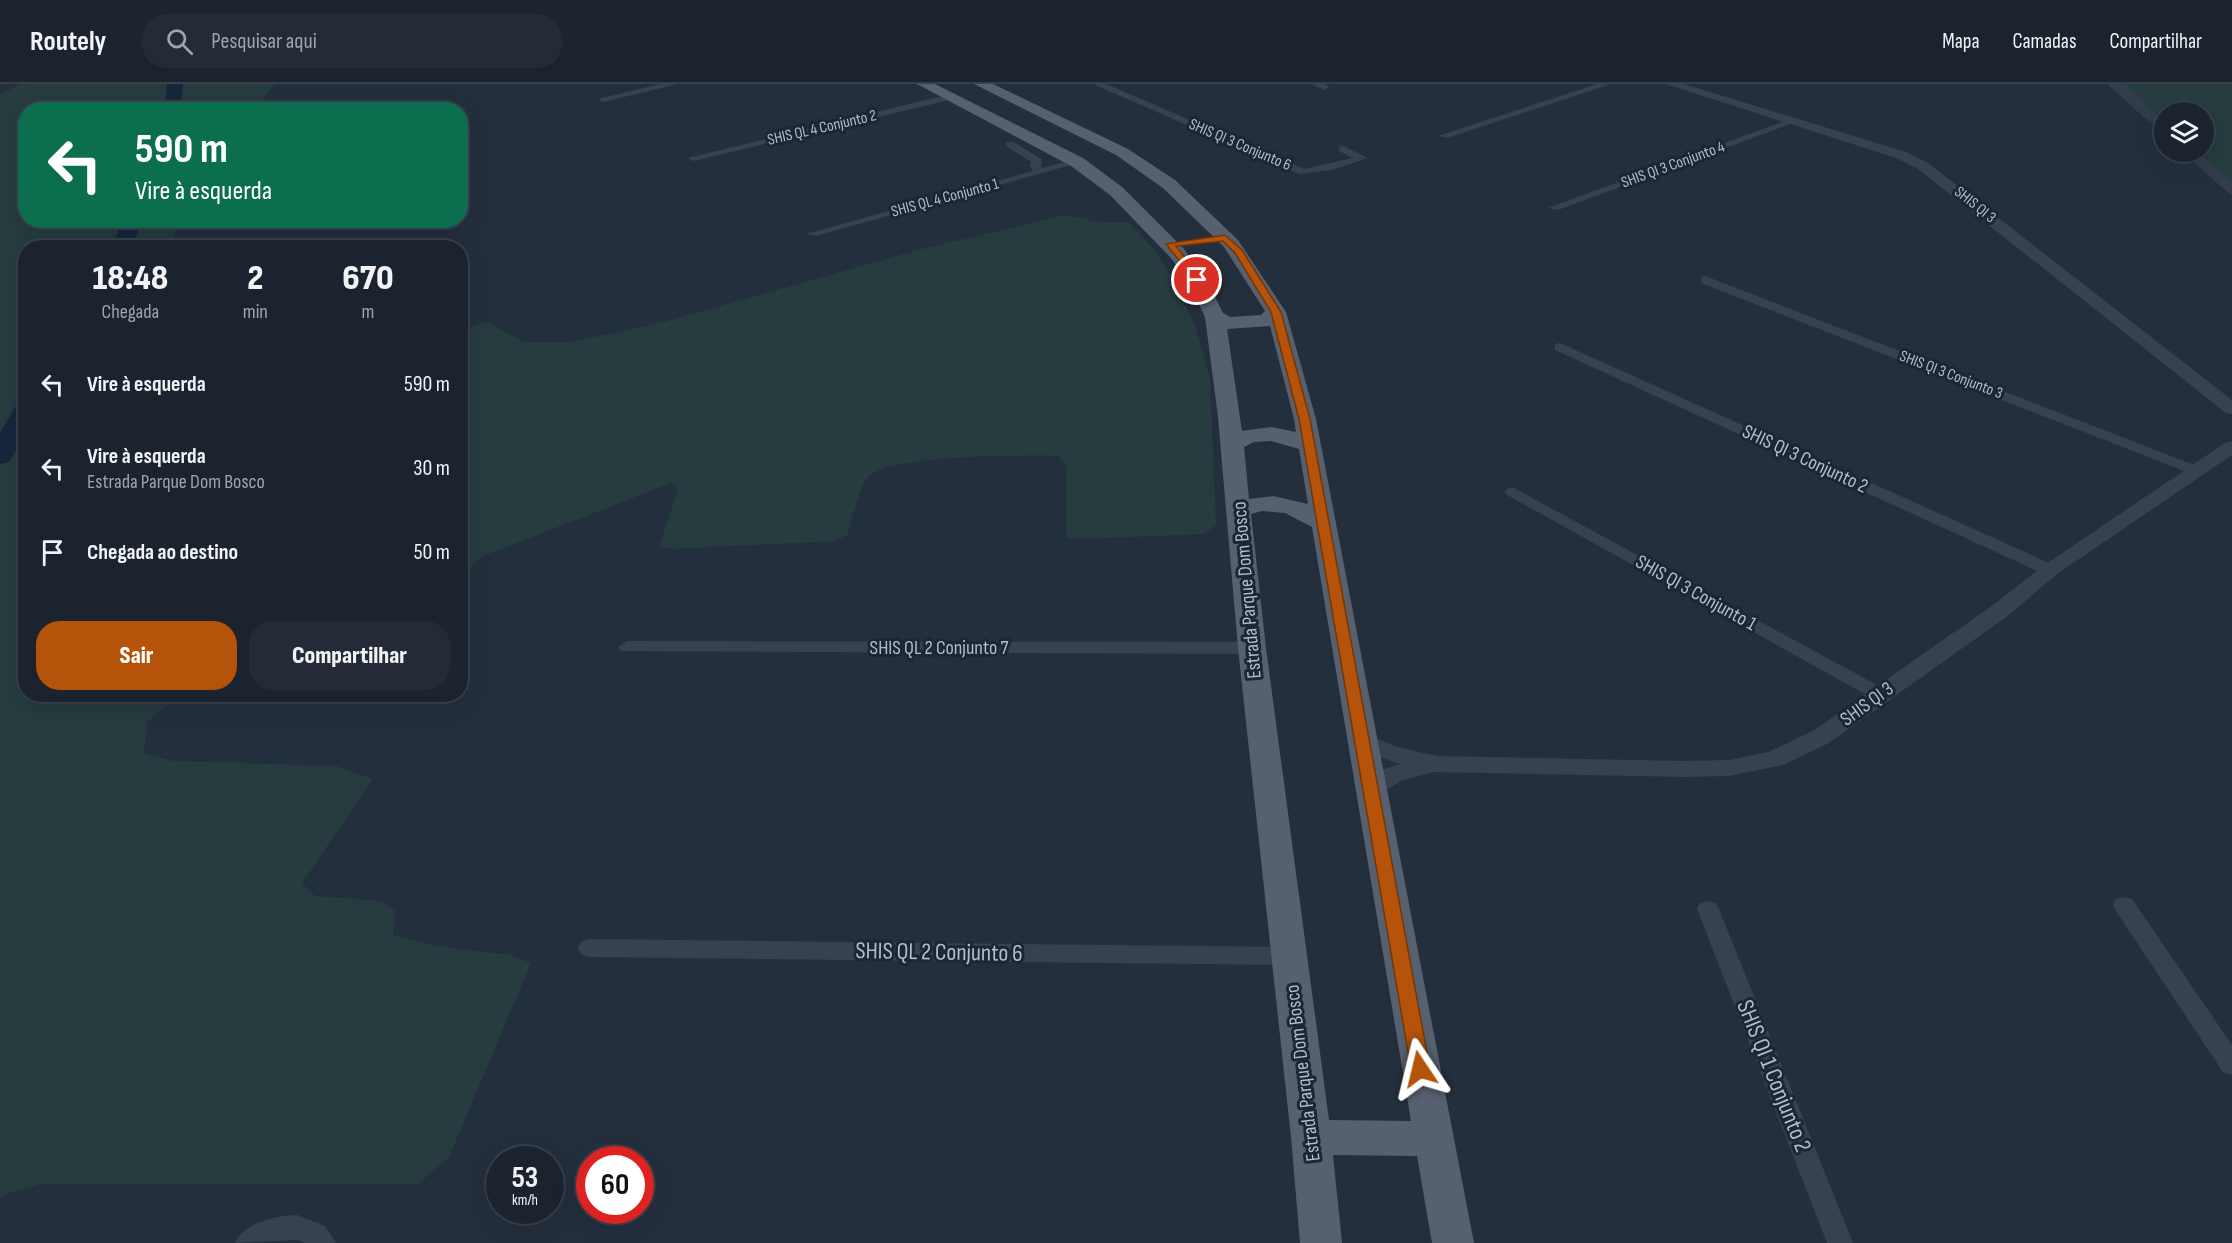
<!DOCTYPE html>
<html lang="pt">
<meta charset="utf-8">
<style>
:root{--surface:#1b232e;--page:#242b36;--text:#f1f3f6;--muted:#a0a4aa;--line:#39404a;--accent:#b45309}
body{margin:0;font-family:"Sofia Sans Condensed",sans-serif;background:var(--page);color:var(--text);height:100vh;display:flex;flex-direction:column;font-size:22px;white-space:nowrap}
*{box-sizing:border-box;margin:0}
p{font-size:20px;color:var(--muted)}
.icon{flex:none;width:33px;height:33px;fill:none;stroke:currentColor;stroke-width:2;stroke-linecap:round;stroke-linejoin:round}
.map{position:relative;flex:1;overflow:hidden}
.details{position:absolute;left:18px;top:156px;width:450px;height:462px;display:flex;flex-direction:column;background:var(--surface);border-radius:24px;box-shadow:0 6px 24px #0002,0 0 0 2px var(--line)}
.details>*{flex:none}
.hud{position:absolute;left:18px;top:18px;width:450px;height:126px;border-radius:24px;box-shadow:0 6px 24px #0002,0 0 0 2px var(--line);background:#0b6e4f;color:#fff;overflow:hidden}
.tools{position:absolute;left:2154px;top:18px;display:grid;gap:12px}
.tools a{display:grid;place-items:center;width:60px;height:60px;border-radius:50%;background:var(--surface);box-shadow:0 6px 24px #0002,0 0 0 2px var(--line);font-size:30px}
.speed{position:absolute;left:486px;top:1062px;display:flex;gap:12px;font-size:30px;font-weight:700;text-align:center}
.speed>*{display:grid;place-content:center;width:78px;height:78px;border-radius:50%;background:var(--surface);box-shadow:0 6px 24px #0002,0 0 0 2px var(--line);line-height:1}
.speed small{font-size:15px;font-weight:400}
.speed .limit{border:9px solid #d22;background:#fff;color:#111}
.pin{position:absolute;display:grid;place-items:center;width:51px;height:51px;color:#fff;margin:-26px;border:3px solid #fff;border-radius:50%;box-shadow:0 2px 6px #0007}
.me{position:absolute;width:66px;margin:-33px;rotate:350deg;stroke-linejoin:round;filter:drop-shadow(0 0 4px #0008)}
.turn{display:flex;align-items:center;gap:21px;height:126px;padding:0 18px;font-size:27px}
.turn .icon{width:78px;height:78px;stroke-width:2.5}
.turn b{display:block;font-size:42px;line-height:51px}
.eta{display:flex;justify-content:space-evenly;align-items:center;height:102px;text-align:center}
.eta b{font-size:36px;font-weight:800;line-height:42px}
.button{display:flex;gap:12px;margin-top:auto;padding:12px 18px}
.button a{flex:1;height:69px;border-radius:24px;background:var(--accent);color:#fff;font-size:24px;font-weight:800;line-height:69px;text-align:center}
.button a+a{background:var(--page);color:var(--text)}
ul{padding:0;list-style:none}
li{display:flex;align-items:center;gap:18px;height:84px;padding:0 18px}
li div{flex:1}
li b{display:block;font-size:22px}
li em{font-style:normal}
header{display:flex;align-items:center;gap:36px;box-sizing:border-box;height:84px;padding:0 30px;background:var(--surface);border-bottom:2px solid var(--line)}
header strong{font-size:28px}
nav{display:flex;gap:33px;margin-inline-start:auto;font-size:21px}
.search{width:420px;height:54px;background:var(--page);display:flex;align-items:center;gap:15px;box-sizing:border-box;padding:0 21px;border-radius:24px;color:var(--muted);font-size:22px}
.map>svg:first-child{display:block}
</style>
<header>
<strong>Routely</strong>
<div class="search"><svg class="icon" aria-label="search" viewBox="0 0 24 24"><circle cx="10" cy="10" r="6"/><path d="M15 15l6 6"/></svg>Pesquisar aqui</div>
<nav><a>Mapa</a><a>Camadas</a><a>Compartilhar</a></nav>
</header>
<div class="map">
<svg width="2232" height="1159" viewBox="0 0 2232 1159">
<rect width="100%" height="100%" fill="#242f3e"/>
<path fill="#323c4b" d="M 2107,0 L 2232,0 L 2232,112 L 2182,68 L 2204,68 L 2204,28 L 2164,28 L 2164,51 Z"/>
<g fill="#263c3f">
<path d="M 20,0 L 275,0 L 254,25 L 26,26 L 26,136 L 174,137 L 176,163 L 26,164 L 26,610 L 178,611 L 147,638 L 144,669 L 173,677 L 336,682 L 373,695 L 302,799 L 315,812 L 381,817 L 395,827 L 393,851 L 435,862 L 511,871 L 531,879 L 449,1073 L 418,1100 L 41,1100 L 5,1110 L 0,1115 L 0,11 Z"/>
<path d="M 2126,0 L 2232,0 L 2232,98 L 2197,68 L 2204,68 L 2204,28 L 2164,28 L 2164,39 Z"/>
<path d="M 1065,131 L 1099,138 L 1128,138 L 1152,163 L 1175,197 L 1195,242 L 1210,294 L 1216,441 L 1204,450 L 1085,455 L 1066,454 L 1066,382 L 1058,372 C 1025,371 885,370 867,394 C 860,402 851,439 847,451 L 836,457 L 671,465 L 659,463 L 678,405 L 671,399 L 481,473 L 461,496 L 461,245 L 487,238 L 524,258 L 571,258 L 664,238 L 922,165 Z"/>
</g>
<g fill="none" stroke-linecap="round" stroke-linejoin="round">
<g fill="#17263c" fill-rule="evenodd">
<path d="M 167,0 L 183,0 L 181,26 L 165,26 Z"/>
<path d="M 121,136 L 141,136 L 133,164 L 113,164 Z"/>
<path d="M 26,318 L 26,349 L 9,378 L 0,380 L 0,349 L 17,320 Z"/>
</g>
<g fill="#38414e" fill-rule="evenodd">
<path d="M 660,0 L 678,0 L 603,18 L 598,15 Z"/>
<path d="M 1093,0 L 1106,0 L 1304,85 L 1353,74 L 1339,67 L 1339,63 L 1343,62 L 1368,74 L 1332,86 L 1299,90 Z"/>
<path d="M 1311,0 L 1325,0 L 1329,3 L 1324,6 Z"/>
<path d="M 1597,0 L 1611,0 L 1447,54 L 1438,52 Z"/>
<path d="M 951,10 L 956,13 L 954,15 L 693,77 L 688,74 Z"/>
<path d="M 1790,35 L 1798,37 L 1558,126 L 1548,124 Z"/>
<path d="M 1006,58 L 1014,58 L 1041,75 L 1042,84 L 1077,75 L 1082,78 L 816,152 L 806,150 L 1033,87 L 1030,82 L 1031,78 L 1006,62 Z"/>
<path d="M 1705,192 L 2202,384 L 2205,387 L 2202,390 L 2192,390 L 1701,199 L 1701,193 Z"/>
<path d="M 1560,259 L 2056,482 L 2058,486 L 2056,490 L 2044,490 L 1555,266 L 1555,260 Z"/>
<path d="M 1512,403 L 1888,607 L 1890,611 L 1881,617 L 1874,615 L 1507,411 L 1504,408 L 1507,405 Z"/>
<path d="M 627,557 L 1252,558 L 1261,564 L 1252,570 L 621,567 L 618,563 Z"/>
<path d="M 2124,813 L 2132,815 L 2232,961 L 2232,991 L 2223,988 L 2116,827 L 2113,821 L 2116,815 Z"/>
<path d="M 1708,817 L 1716,819 L 1719,825 L 1853,1159 L 1827,1159 L 1697,825 L 1700,819 Z"/>
<path d="M 589,855 L 1289,863 L 1297,866 L 1300,872 L 1297,878 L 1289,881 L 589,873 L 581,870 L 578,864 L 581,858 Z"/>
<path d="M 297,1131 L 325,1142 L 336,1159 L 305,1159 L 297,1156 L 235,1159 C 244,1139 276,1131 297,1131 Z"/>
</g>
<g fill="#38414e" fill-rule="evenodd">
<path d="M 1666,0 L 1684,0 L 1906,68 L 1928,79 L 2232,316 L 2232,330 L 2226,329 L 1918,85 L 1896,74 Z"/>
<path d="M 2232,357 L 2232,371 L 2057,490 L 2009,531 L 1829,659 L 1783,681 L 1729,692 L 1684,693 L 1435,688 L 1403,696 L 1370,715 L 1361,712 L 1358,706 C 1366,692 1385,684 1400,680 L 1353,663 L 1349,657 L 1353,651 L 1361,649 L 1401,664 L 1437,672 L 1684,677 L 1729,676 L 1768,668 L 1813,647 L 1993,521 L 2043,482 L 2225,359 Z"/>
</g>
<path fill="#56606e" fill-rule="evenodd" d="M 917,0 L 935,0 L 1083,74 L 1122,103 L 1184,165 L 1207,196 L 1223,229 L 1230,233 L 1261,231 L 1265,227 L 1224,163 L 1163,104 L 1116,71 L 974,0 L 993,0 L 1128,65 L 1175,96 L 1238,156 L 1286,228 L 1316,335 L 1474,1159 L 1432,1159 L 1417,1072 L 1333,1071 L 1342,1159 L 1300,1159 L 1291,1053 L 1238,564 L 1218,333 L 1205,233 L 1188,197 L 1170,173 L 1110,111 L 1071,82 ZM 1270,242 L 1294,335 L 1296,348 L 1271,343 L 1242,347 L 1227,245 ZM 1271,357 L 1299,365 L 1308,420 L 1273,412 L 1249,415 L 1244,363 L 1254,358 ZM 1262,427 L 1285,429 L 1312,443 L 1411,1037 L 1329,1036 L 1266,564 L 1251,430 Z"/>
</g>
<path fill="#b45309" stroke="#753606" stroke-width="1.5" d="M 1225,151 L 1242,166 L 1281,228 L 1310,335 L 1430,985 L 1427,990 L 1420,993 L 1414,990 L 1411,985 L 1299,335 L 1271,228 L 1235,169 L 1223,157 L 1176,162 L 1202,196 L 1197,199 L 1166,160 Z"/>
<g text-anchor="middle" dominant-baseline="central" stroke-width="6" stroke-linejoin="round" paint-order="stroke">
<g font-size="16" fill="#b4bcc9" stroke="#1d2633">
<text transform="translate(822 44) rotate(-13)">SHIS QL 4 Conjunto 2</text>
<text transform="translate(1240 61) rotate(23)">SHIS QI 3 Conjunto 6</text>
<text transform="translate(1673 81) rotate(-20)">SHIS QI 3 Conjunto 4</text>
<text transform="translate(945 114) rotate(-15)">SHIS QL 4 Conjunto 1</text>
<text transform="translate(1975 121) rotate(39)">SHIS QI 3</text>
<text transform="translate(1951 291) rotate(21)">SHIS QI 3 Conjunto 3</text>
</g>
<g font-size="20" fill="#b4bcc9" stroke="#1d2633">
<text transform="translate(1805 375) rotate(25)">SHIS QI 3 Conjunto 2</text>
<text transform="translate(1247 506) rotate(-95)">Estrada Parque Dom Bosco</text>
<text transform="translate(1696 509) rotate(29)">SHIS QI 3 Conjunto 1</text>
<text x="939" y="564">SHIS QL 2 Conjunto 7</text>
<text transform="translate(1867 620) rotate(-36)">SHIS QI 3</text>
<text transform="translate(1303 989) rotate(-97)">Estrada Parque Dom Bosco</text>
</g>
<g font-size="24" fill="#b4bcc9" stroke="#1d2633">
<text transform="translate(939 868) rotate(1)">SHIS QL 2 Conjunto 6</text>
<text transform="translate(1774 992) rotate(68)">SHIS QI 1 Conjunto 2</text>
</g>
</g>
</svg>
<div class="tools">
<a><svg class="icon" aria-label="layers" viewBox="0 0 24 24"><path d="M12 4l9 5-9 5-9-5zM3 14l9 5 9-5"/></svg></a>
</div>
<div class="speed"><div>53<small>km/h</small></div><div class="limit">60</div></div>
<div class="pin" style="left:1197px;top:196px;background:#d93025"><svg class="icon" aria-label="arrive" viewBox="0 0 24 24"><path d="M6 21V4h12l-3 4 3 4H6"/></svg></div>
<svg class="me" style="left:1420px;top:985px" viewBox="-20 -20 40 40"><path d="M0-17L14 15 0 8-14 15z" fill="#b45309" stroke="#fff" stroke-width="4"/></svg>
<div class="hud">
<div class="turn"><svg class="icon" aria-label="left" viewBox="0 0 24 24"><path d="M17 20v-9H6M10 6l-5 5 5 5"/></svg><div><b>590 m</b>Vire à esquerda</div></div>
</div>
<section class="details">
<div class="eta">
<div><b>18:48</b><p>Chegada</p></div>
<div><b>2</b><p>min</p></div>
<div><b>670</b><p>m</p></div>
</div>
<ul>
<li><svg class="icon" aria-label="left" viewBox="0 0 24 24"><path d="M17 20v-9H6M10 6l-5 5 5 5"/></svg><div><b>Vire à esquerda</b></div><em>590 m</em></li>
<li><svg class="icon" aria-label="left" viewBox="0 0 24 24"><path d="M17 20v-9H6M10 6l-5 5 5 5"/></svg><div><b>Vire à esquerda</b><p>Estrada Parque Dom Bosco</p></div><em>30 m</em></li>
<li><svg class="icon" aria-label="arrive" viewBox="0 0 24 24"><path d="M6 21V4h12l-3 4 3 4H6"/></svg><div><b>Chegada ao destino</b></div><em>50 m</em></li>
</ul>
<div class="button"><a>Sair</a><a>Compartilhar</a></div>
</section>
</div>
